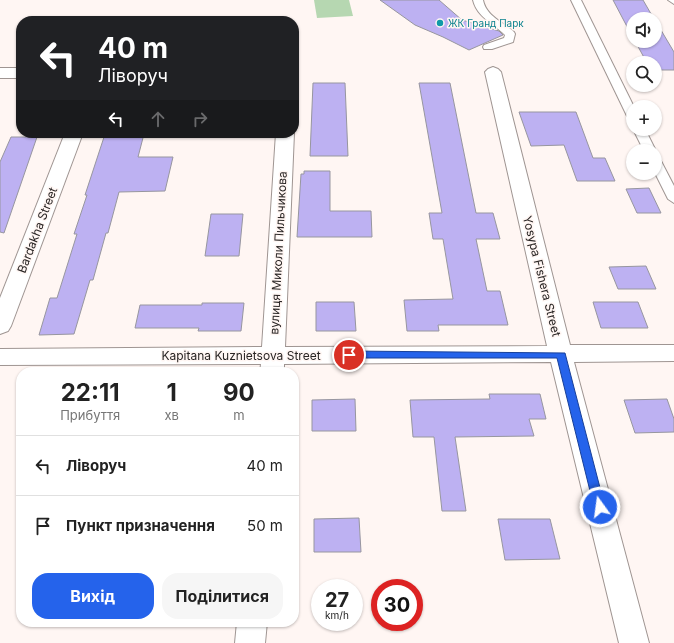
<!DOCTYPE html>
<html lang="uk">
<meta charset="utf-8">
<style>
:root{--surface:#fff;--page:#f6f6f6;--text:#222;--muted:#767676;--line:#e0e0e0;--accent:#2563eb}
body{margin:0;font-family:Inter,sans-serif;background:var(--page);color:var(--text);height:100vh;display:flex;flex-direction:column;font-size:15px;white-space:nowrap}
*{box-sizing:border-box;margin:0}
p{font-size:13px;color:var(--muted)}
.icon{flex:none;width:22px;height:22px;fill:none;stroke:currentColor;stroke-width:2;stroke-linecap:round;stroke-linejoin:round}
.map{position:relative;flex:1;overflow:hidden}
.sheet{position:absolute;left:16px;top:367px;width:283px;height:260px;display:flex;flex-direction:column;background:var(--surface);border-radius:16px;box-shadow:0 1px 3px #0004}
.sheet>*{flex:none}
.banner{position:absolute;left:16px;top:16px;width:283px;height:122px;border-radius:16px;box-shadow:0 1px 3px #0004;background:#202124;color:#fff;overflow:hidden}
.buttons{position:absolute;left:626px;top:12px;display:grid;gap:8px}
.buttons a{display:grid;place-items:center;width:36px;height:36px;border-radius:50%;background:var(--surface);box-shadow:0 1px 3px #0004;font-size:20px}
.speed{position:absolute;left:311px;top:579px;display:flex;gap:8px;font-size:20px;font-weight:700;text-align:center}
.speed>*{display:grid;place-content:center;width:52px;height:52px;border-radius:50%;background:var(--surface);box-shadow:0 1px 3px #0004;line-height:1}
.speed small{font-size:10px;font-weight:400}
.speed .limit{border:6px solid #d22;background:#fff;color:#111}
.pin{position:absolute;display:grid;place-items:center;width:34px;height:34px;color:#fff;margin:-17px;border:2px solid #fff;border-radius:50%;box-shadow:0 1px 4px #0007}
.me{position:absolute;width:44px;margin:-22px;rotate:346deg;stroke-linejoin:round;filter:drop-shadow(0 0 3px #0008)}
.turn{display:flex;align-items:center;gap:14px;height:84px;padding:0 16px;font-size:18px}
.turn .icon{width:52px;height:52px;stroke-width:2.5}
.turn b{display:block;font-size:28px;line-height:34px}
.lanes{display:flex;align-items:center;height:38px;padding:0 16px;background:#0003;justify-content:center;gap:20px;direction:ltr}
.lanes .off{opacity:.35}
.eta{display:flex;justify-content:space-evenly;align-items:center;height:68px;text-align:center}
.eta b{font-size:24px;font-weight:700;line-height:28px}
.action{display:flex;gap:8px;margin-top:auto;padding:8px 16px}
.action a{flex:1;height:46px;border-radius:16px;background:var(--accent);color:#fff;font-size:16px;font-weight:700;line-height:46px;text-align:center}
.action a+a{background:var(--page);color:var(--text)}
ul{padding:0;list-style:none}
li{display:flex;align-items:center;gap:12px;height:60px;padding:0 16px;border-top:1px solid var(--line)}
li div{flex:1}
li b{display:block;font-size:15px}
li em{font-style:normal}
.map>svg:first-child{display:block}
</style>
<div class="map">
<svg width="674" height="643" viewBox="0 0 674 643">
<rect width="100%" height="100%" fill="#fff6f3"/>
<path fill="#b6d7b1" d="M 314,0 L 349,0 L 353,16 L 317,18 Z"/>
<g fill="#bdb1f2" stroke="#97969f">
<path d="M 380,0 L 439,0 L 462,20 L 499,31 L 503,35 L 469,50 L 443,37 L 415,25 Z"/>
<path d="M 613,0 L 643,0 L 654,19 L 633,19 L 633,38 Z"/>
<path d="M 655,20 L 674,52 L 674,70 L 655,70 L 655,63 L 647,63 L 635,41 L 655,41 Z"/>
<path d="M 313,83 L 345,83 L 348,156 L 310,156 Z"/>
<path d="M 419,83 L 450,83 L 476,213 L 493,213 L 500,239 L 476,239 L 487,291 L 500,291 L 508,325 L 438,325 L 439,331 L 407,331 L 404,300 L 453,299 L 443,239 L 433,239 L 429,213 L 442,213 Z"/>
<path d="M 519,112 L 576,112 L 593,158 L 605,158 L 615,181 L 577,181 L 564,145 L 531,146 Z"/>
<path d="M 105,134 L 144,134 L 138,157 L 173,157 L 165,191 L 119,192 L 108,233 L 106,233 L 93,280 L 90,280 L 74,334 L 39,335 L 50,298 L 57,298 L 77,234 L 74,234 L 87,195 L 85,195 Z"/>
<path d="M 11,137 L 37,137 L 4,233 L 0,232 L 0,162 Z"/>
<path d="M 304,171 L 330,171 L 330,211 L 371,211 L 372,237 L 297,237 L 301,174 L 304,174 Z"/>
<path d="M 649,188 L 661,213 L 637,213 L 626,189 Z"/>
<path d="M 211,214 L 243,214 L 239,256 L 205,256 Z"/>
<path d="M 646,266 L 656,289 L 618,289 L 609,267 Z"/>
<path d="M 316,302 L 354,302 L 356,331 L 316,331 Z"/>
<path d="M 593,302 L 638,302 L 648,328 L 601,328 Z"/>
<path d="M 202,303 L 244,303 L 241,331 L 198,331 L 199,328 L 135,328 L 140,305 L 202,305 Z"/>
<path d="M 489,394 L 540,394 L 546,419 L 529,419 L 534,436 L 455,437 L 466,511 L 442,511 L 434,437 L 413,437 L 410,400 L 490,399 Z"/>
<path d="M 355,399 L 356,431 L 312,431 L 312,400 Z"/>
<path d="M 667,399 L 674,419 L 674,432 L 635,433 L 624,400 Z"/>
<path d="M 359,518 L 361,552 L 314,552 L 314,519 Z"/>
<path d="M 498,519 L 550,519 L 560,559 L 505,560 Z"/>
</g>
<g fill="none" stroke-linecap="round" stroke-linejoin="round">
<defs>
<g id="lane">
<path d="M 473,0 L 483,0 C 486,16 503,22 514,32 L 515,34 L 513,42 L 492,49 L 484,49 L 483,47 L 484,45 L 504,38 L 505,35 C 493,23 477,17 473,0 Z"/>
<path d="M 571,0 L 581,0 L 634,107 L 633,119 L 627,116 Z"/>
<path d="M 668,0 L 674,0 L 674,4 Z"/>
<path d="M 633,129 L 645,129 L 656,151 L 655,152 L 655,151 L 644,151 Z"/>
<path d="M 655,157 L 661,161 L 674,186 L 674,203 L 668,199 L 655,173 Z"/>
</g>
<g id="street">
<path d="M 493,67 L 498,69 L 501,72 L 570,345 L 674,345 L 674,361 L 574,362 L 649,643 L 619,643 L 551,362 L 284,364 L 284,372 L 260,372 L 261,364 L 0,365 L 0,349 L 262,347 L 276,133 L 294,133 L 285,347 L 547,346 L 485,72 L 488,69 Z"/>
<rect x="0" y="68" width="21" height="10"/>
<path d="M 65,133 L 83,133 L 11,326 L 8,331 L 0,334 L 0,298 Z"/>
<path d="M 237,622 L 267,622 L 265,643 L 235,643 Z"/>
</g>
</defs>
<use href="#lane" stroke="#9f9592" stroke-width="2"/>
<use href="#street" stroke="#9f9592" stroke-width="2"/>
<use href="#lane" fill="#fff" fill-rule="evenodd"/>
<use href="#street" fill="#fff" fill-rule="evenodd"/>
</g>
<path fill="#2563eb" stroke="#184099" d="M 349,351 L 565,353 L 605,507 L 604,510 L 596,510 L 594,507 L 557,358 L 349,358 L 344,355 Z"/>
<circle fill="#0f9aa8" stroke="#fff6f3" stroke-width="1.5" cx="440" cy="23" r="4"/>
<g text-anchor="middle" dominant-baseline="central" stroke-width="3" stroke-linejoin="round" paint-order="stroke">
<g font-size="10" fill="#0d838f" stroke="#fff6f3" text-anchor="start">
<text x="448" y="23">ЖК Гранд Парк</text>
</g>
<g font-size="12" fill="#292524" stroke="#fff6f3">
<text transform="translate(37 230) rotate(-69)">Bardakha Street</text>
<text transform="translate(278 253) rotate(-87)">вулиця Миколи Пильчикова</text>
<text transform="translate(542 276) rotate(76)">Yosypa Fishera Street</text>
<text x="241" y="355">Kapitana Kuznietsova Street</text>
</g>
</g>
</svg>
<div class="buttons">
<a><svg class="icon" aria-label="sound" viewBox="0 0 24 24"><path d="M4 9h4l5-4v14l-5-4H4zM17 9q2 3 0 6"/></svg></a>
<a><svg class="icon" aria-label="search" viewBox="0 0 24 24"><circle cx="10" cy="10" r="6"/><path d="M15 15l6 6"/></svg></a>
<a>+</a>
<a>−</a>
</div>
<div class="speed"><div>27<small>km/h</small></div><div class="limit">30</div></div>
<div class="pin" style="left:349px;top:355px;background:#d93025"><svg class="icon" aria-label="arrive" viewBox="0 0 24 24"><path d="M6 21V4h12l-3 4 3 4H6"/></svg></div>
<svg class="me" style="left:600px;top:507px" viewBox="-20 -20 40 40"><circle r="17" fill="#2563eb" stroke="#fff" stroke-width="3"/><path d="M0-11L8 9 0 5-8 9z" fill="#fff"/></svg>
<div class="banner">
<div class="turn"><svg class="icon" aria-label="left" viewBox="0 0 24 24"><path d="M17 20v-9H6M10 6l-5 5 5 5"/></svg><div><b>40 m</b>Ліворуч</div></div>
<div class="lanes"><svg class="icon" aria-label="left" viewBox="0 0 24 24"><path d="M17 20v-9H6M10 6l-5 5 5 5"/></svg><svg class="icon off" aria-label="ahead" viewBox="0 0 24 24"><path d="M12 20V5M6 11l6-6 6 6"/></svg><svg class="icon off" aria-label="right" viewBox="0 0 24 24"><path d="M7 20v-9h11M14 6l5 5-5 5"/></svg></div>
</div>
<section class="sheet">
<div class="eta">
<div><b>22:11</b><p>Прибуття</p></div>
<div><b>1</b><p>хв</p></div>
<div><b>90</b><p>m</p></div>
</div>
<ul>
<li><svg class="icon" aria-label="left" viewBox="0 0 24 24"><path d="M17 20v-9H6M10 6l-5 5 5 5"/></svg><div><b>Ліворуч</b></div><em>40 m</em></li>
<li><svg class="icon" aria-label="arrive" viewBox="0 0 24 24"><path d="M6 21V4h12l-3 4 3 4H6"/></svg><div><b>Пункт призначення</b></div><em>50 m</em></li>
</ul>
<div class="action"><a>Вихід</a><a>Поділитися</a></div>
</section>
</div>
